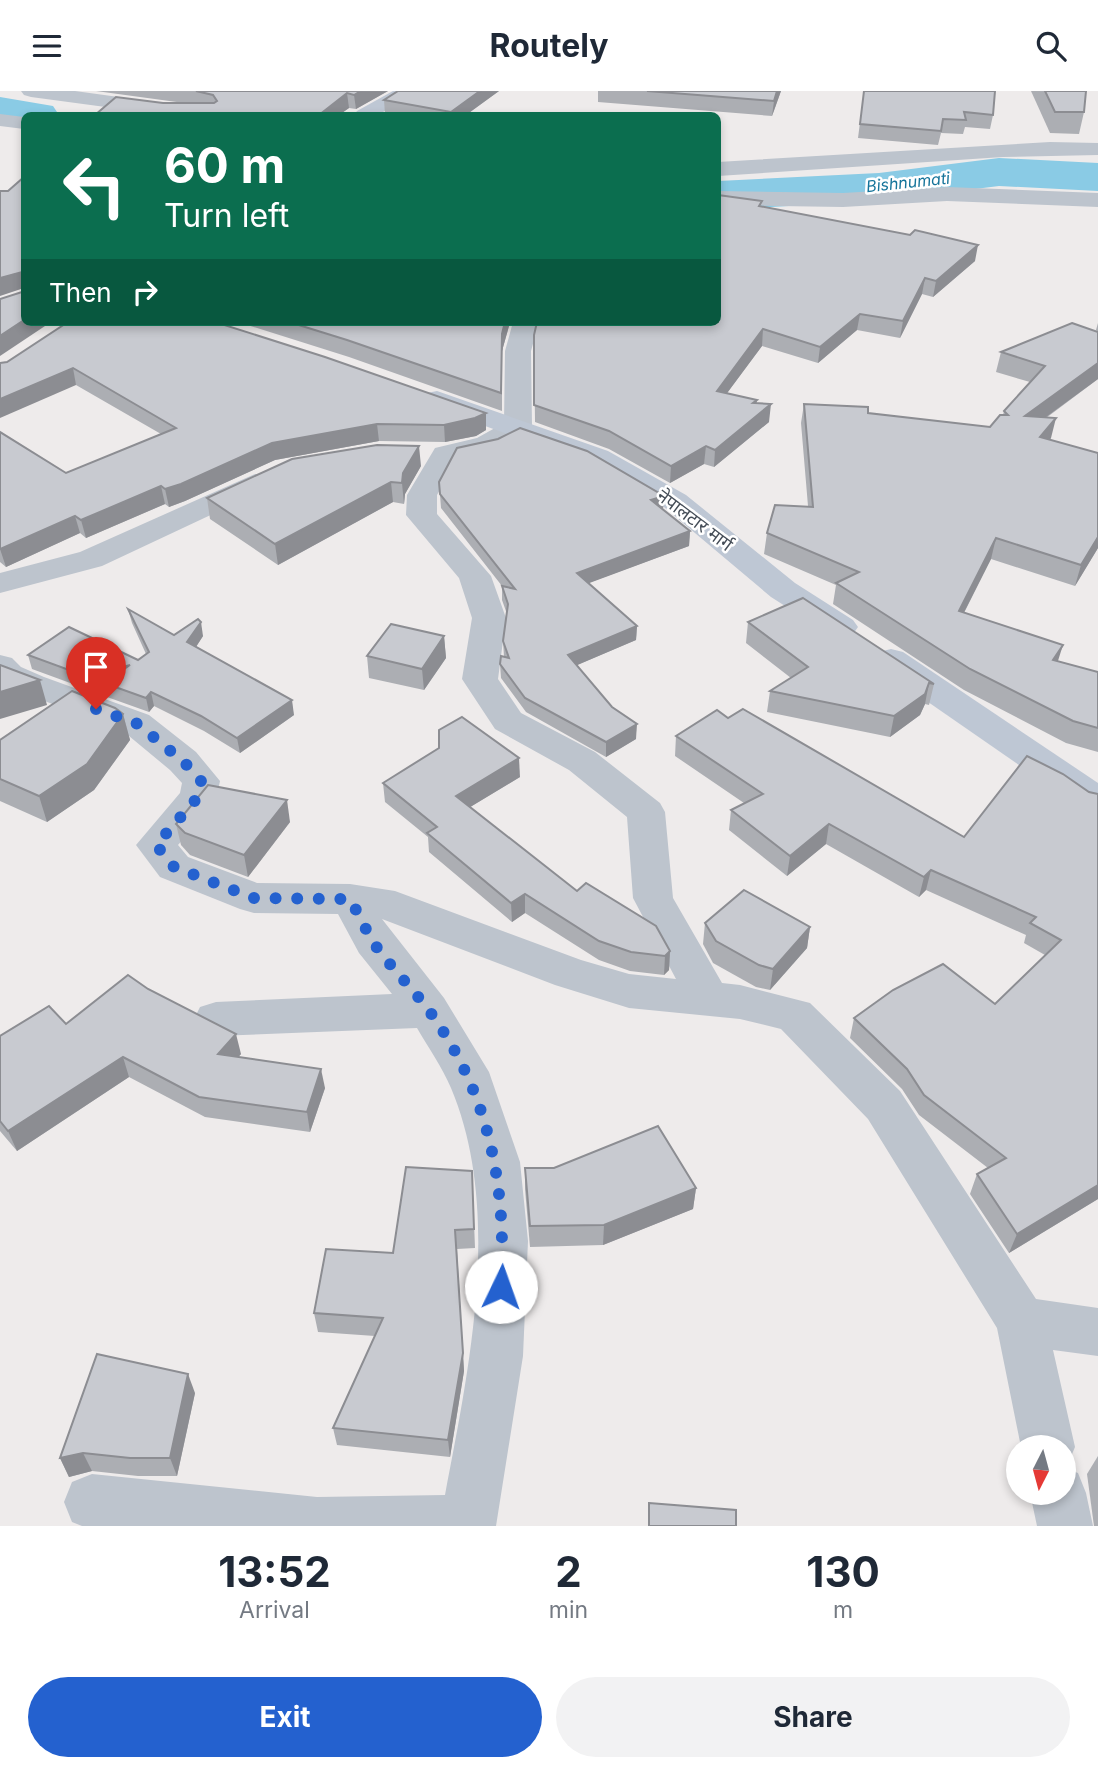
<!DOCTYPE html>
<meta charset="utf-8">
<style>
:root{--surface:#fff;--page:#f2f2f3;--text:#1f2937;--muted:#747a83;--accent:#2461cf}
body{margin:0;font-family:Inter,"Noto Sans Devanagari",sans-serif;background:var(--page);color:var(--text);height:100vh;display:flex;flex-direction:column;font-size:26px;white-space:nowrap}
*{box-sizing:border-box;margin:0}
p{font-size:23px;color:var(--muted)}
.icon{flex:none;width:38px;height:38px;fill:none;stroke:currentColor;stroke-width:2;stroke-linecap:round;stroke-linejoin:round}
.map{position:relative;height:1435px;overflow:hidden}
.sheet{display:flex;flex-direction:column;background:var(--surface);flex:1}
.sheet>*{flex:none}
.guide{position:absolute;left:21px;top:21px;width:700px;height:214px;border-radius:10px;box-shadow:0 4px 10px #0003;background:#0b6e4f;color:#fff;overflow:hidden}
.needle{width:46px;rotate:186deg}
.fabs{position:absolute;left:1006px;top:1344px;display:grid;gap:14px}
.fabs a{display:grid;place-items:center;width:70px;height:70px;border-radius:50%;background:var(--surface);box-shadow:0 4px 10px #0003;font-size:35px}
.pin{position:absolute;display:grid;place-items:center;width:60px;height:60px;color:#fff;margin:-72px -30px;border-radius:50% 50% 50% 0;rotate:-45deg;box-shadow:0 0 7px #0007}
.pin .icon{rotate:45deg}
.me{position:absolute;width:77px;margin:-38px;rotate:3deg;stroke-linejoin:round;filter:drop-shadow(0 0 5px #0008)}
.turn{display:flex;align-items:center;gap:24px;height:147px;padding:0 28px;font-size:32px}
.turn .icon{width:91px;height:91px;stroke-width:2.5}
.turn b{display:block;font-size:49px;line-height:60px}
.then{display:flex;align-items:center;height:66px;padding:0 28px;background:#0003;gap:14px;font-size:26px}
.eta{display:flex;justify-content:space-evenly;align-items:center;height:119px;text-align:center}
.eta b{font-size:42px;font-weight:700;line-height:49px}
.cta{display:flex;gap:14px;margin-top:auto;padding:14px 28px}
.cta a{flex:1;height:80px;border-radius:42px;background:var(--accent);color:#fff;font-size:28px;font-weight:700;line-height:80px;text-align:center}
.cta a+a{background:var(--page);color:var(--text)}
header{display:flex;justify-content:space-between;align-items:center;height:91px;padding:0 28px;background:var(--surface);font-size:32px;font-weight:700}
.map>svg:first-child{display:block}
</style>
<header><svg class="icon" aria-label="menu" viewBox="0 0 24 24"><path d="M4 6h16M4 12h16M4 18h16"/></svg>Routely<svg class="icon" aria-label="search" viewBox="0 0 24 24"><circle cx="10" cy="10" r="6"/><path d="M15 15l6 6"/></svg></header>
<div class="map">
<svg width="1098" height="1435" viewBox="0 0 1098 1435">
<rect width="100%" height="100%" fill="#eeebeb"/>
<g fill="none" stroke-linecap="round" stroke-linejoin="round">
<g fill="#8acbe5" fill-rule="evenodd">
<path d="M 0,6 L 53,15 L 59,24 L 24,24 L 24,36 L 0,32 Z"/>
<path d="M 999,67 L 1098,72 L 1098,100 L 999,95 L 879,110 L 718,119 L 718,90 L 879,82 Z"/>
</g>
<g fill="#bdc4cd" fill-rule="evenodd">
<path d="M 21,0 L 75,0 L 206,18 L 213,20 L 216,24 L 165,24 L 31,6 L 24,4 Z"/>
<path d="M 0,23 L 24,26 L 24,38 L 0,35 Z"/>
<path d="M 1050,51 L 1098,52 L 1098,64 L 1003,66 L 718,85 L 718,71 Z"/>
<path d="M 947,96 L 1098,102 L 1098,116 L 947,110 L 843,116 L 718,114 L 718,100 L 843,102 Z"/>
<path d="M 513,231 L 539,231 L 531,260 L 532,336 C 517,359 482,364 456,369 L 437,404 L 437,423 L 491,485 L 506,527 L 498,588 L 521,622 L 595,661 L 660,712 L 665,721 L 673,807 L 722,892 L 740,894 L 810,912 L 900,1000 L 1036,1208 L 1098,1217 L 1098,1265 L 1053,1259 L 1075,1356 L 1067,1375 L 1064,1377 L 1078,1382 L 1086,1402 L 1093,1435 L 1037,1435 L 1030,1402 L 1064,1402 L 1064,1356 L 1021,1356 L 997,1237 L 868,1028 L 781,938 L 740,928 L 629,917 L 555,894 L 382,828 L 444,907 L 489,981 L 520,1071 L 528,1150 L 523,1265 L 496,1435 L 82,1435 L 72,1431 L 64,1411 L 72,1391 L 92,1383 L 317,1406 L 445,1404 C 469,1277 503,1121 451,997 C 442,976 428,956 417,937 L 216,945 L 200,940 L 194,928 L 200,916 L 216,911 L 392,903 L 359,862 L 338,823 L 254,822 L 240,818 L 160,786 L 136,754 L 180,702 L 182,692 L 170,679 L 123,640 L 0,593 L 0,564 L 12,567 L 21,576 L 44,586 L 149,624 L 196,661 L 220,690 C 215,717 196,734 178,754 L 188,766 L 257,792 L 350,793 L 395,800 L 581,869 L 629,883 L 676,888 L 633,807 L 627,726 L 569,679 L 495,638 L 462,588 L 472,527 L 459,487 L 406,424 L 407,404 L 435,357 L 477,347 L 504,332 L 505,260 Z"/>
<path d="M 255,383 L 266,386 L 270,392 L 266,398 L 102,475 L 0,502 L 0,482 L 80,461 Z"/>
</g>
<g fill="#bec7d4" fill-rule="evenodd">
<path d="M 393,0 L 418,0 L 378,24 L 354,24 L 357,20 Z"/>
<path d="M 437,300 L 608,360 L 686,404 L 795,492 L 853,529 L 858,536 L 853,543 L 841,546 L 829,543 L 771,506 L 664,416 L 588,372 L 427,314 L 423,308 L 427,302 Z"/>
<path d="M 891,558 L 903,561 L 1098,692 L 1098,723 L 1084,719 L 879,577 L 874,569 L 879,561 Z"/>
</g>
</g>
<g fill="#acaeb3">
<path d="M 96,0 L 388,0 L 356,18 L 349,17 L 339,24 L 95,24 L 163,12 L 184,12 Z"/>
<path d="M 499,0 L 466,24 L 392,24 L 385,23 L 384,9 Z"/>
<path d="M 598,0 L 781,0 L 772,25 L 598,11 Z"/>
<path d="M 864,0 L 993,24 L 990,38 L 965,36 L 963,43 L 941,42 L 938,54 L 858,47 Z"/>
<path d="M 1031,0 L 1086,0 L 1084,21 L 1079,43 L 1050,42 Z"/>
<path d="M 761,115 L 975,170 L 933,206 L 922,203 L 900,247 L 857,239 L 818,272 L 762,255 L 727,302 L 757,313 L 769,331 L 714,376 L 704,373 L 670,392 L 609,358 L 535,331 L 534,244 L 718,231 Z"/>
<path d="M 68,231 L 486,339 L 476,345 L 445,351 L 379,350 L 275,369 L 185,410 L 169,416 L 165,413 L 86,447 L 80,442 L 6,476 L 0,471 L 0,341 L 66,382 L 161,343 L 76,294 L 7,271 Z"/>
<path d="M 238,231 L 509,231 L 509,235 L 502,260 L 502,320 L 349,266 Z"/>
<path d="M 1098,232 L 1098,288 L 1046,327 L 1051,347 L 1049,349 L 1098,362 L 1098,457 L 1075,495 L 991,468 L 964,522 L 1058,570 L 1098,581 L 1098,661 L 1066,652 L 964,599 L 833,513 L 836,494 L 764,463 L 767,442 L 808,415 L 801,332 L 804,313 L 868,322 L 990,336 L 1003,324 L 1004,320 L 1030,291 L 996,281 L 1001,261 L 1098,241 L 1096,239 Z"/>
<path d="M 421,375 L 405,403 L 404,413 L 393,411 L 278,474 L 210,428 L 207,407 Z"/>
<path d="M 439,391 L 663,419 L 690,440 L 689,455 L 588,492 L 637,535 L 636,549 L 577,574 L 636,648 L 606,666 L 526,621 L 501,587 L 500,573 L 504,566 L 503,550 L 507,523 L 502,509 L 502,495 L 441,417 Z"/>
<path d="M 128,518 L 174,544 L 203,545 L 196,556 L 294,624 L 240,662 L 204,640 L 154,615 L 149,621 L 107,606 L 105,597 L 92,600 L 32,578 L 28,564 L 138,569 L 146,563 L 132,532 Z"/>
<path d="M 748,531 L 934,593 L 929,614 L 925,613 L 920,624 L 890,646 L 767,621 L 770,600 L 791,587 L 746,552 Z"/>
<path d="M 444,545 L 446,567 L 424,599 L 369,587 L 367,565 Z"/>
<path d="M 123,623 L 130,649 L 94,699 L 47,731 L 0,710 L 0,649 Z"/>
<path d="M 728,627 L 964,746 L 1063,683 L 1098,1108 L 1009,1162 L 970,1103 L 977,1083 L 988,1077 L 919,1024 L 902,998 L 850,947 L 854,927 L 995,913 L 1045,864 L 1024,852 L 1026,844 L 926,799 L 919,806 L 826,753 L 787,785 L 729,739 L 731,719 L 744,712 L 675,665 L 676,645 Z"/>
<path d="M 520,686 L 470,716 L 577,800 L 670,860 L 669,879 L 664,884 L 630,880 L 599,869 L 525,822 L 512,831 L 429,761 L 428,746 L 385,711 L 383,692 Z"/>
<path d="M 290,731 L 248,786 L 190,764 L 181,754 L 176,733 Z"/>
<path d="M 705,832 L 810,836 L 807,857 L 770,899 L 756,896 L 713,872 L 703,853 Z"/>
<path d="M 66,933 L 241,963 L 238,966 L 325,997 L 310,1041 L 205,1026 L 129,986 L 17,1060 L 0,1040 L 0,945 Z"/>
<path d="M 525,1077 L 696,1097 L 693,1118 L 603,1154 L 530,1156 L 525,1098 Z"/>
<path d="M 472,1080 L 475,1157 L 457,1158 L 464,1280 L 450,1366 L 337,1354 L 333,1337 L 375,1245 L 318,1241 L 314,1222 L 393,1162 Z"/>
<path d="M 195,1302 L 177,1385 L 138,1385 L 92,1380 L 69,1386 L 60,1367 Z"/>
<path d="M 1098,1365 L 1098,1435 L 1094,1435 L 1087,1383 Z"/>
</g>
<g fill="#8c8d92">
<path d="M 361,0 L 388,0 L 356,18 L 354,4 Z"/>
<path d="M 480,0 L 499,0 L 466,24 L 451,24 L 451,21 Z"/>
<path d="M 777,0 L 781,0 L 772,25 L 774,10 Z"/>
<path d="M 347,2 L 349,17 L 339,24 L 319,24 Z"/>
<path d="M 978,154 L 975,170 L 933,206 L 936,190 Z"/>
<path d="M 22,181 L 24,197 L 0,205 L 0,187 Z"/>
<path d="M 925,187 L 922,203 L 900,247 L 903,230 Z"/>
<path d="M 860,223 L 857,239 L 818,272 L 820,256 Z"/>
<path d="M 24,229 L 24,231 L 51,231 L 0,265 L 0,245 Z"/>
<path d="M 505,231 L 509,231 L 509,235 L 502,260 L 502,320 L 502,243 Z"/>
<path d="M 763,238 L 762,255 L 716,317 L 717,300 Z"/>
<path d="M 1098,272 L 1098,288 L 1020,345 L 1025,325 Z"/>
<path d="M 73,277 L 76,294 L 0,327 L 0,308 Z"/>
<path d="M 757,309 L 755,326 L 771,313 L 769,331 L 714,376 L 715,359 L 753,312 Z"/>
<path d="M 486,322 L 486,339 L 476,345 L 445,351 L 444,334 Z"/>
<path d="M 1056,327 L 1051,347 L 1035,366 L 1040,346 Z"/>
<path d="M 377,333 L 379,350 L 275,369 L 185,410 L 169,416 L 165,398 L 272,352 Z"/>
<path d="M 419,355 L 421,375 L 405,403 L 404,413 L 402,392 L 403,382 Z"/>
<path d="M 706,355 L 704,373 L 670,392 L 671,375 Z"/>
<path d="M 391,391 L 393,411 L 278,474 L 275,453 Z"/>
<path d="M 161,395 L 165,413 L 86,447 L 81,429 Z"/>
<path d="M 664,405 L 663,419 L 651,409 Z"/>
<path d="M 75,425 L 80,442 L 6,476 L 0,458 Z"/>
<path d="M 690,440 L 689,455 L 576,497 L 577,482 Z"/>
<path d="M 1098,446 L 1098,457 L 1075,495 L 1081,474 Z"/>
<path d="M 996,447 L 991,468 L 954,541 L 959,520 Z"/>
<path d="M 201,531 L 203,545 L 190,565 L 187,551 Z"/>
<path d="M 637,535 L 636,549 L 568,578 L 568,564 Z"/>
<path d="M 444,545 L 446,567 L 424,599 L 422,578 Z"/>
<path d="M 1063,554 L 1056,576 L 1053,569 Z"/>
<path d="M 130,574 L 104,592 L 105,597 L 92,600 L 88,586 Z"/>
<path d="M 40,589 L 47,614 L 0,628 L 0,601 Z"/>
<path d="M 929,592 L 925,613 L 920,624 L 890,646 L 894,625 Z"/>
<path d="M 151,601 L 154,615 L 149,621 L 146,607 Z"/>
<path d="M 292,609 L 294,624 L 240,662 L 237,647 Z"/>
<path d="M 123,623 L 130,649 L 94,699 L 47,731 L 39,705 Z"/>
<path d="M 637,633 L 636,648 L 606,666 L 606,651 Z"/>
<path d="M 519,667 L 520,686 L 457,724 L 456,705 Z"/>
<path d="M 287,709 L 290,731 L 248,786 L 244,764 Z"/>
<path d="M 829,733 L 826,753 L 787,785 L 790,765 Z"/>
<path d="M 931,779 L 926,799 L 919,806 L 924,786 Z"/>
<path d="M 525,803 L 525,822 L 512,831 L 511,812 Z"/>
<path d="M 810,836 L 807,857 L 770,899 L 773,878 Z"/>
<path d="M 670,860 L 669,879 L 664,884 L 665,865 Z"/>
<path d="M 236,943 L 241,963 L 223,983 L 218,963 Z"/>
<path d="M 123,966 L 129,986 L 17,1060 L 8,1040 Z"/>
<path d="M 321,978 L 325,997 L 310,1041 L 307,1021 Z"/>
<path d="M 1098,1094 L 1098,1108 L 1009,1162 L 1017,1143 Z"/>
<path d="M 696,1097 L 693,1118 L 603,1154 L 604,1134 Z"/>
<path d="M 455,1139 L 464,1280 L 450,1366 L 448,1349 Z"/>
<path d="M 188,1283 L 195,1302 L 177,1385 L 170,1367 Z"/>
<path d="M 83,1362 L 92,1380 L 69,1386 L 60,1367 Z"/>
</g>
<g fill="#c8cad0" stroke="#8c8d92" stroke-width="2">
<path d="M 196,0 L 361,0 L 354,4 L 347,2 L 319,24 L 95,24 L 116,6 L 163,12 L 214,12 L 217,10 L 213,4 Z"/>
<path d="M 398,0 L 480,0 L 451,21 L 384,9 Z"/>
<path d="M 647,0 L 777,0 L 774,10 Z"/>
<path d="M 864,0 L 995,0 L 993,24 L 964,21 L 966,29 L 943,28 L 941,40 L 860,33 Z"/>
<path d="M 1045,0 L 1086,0 L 1084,21 L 1055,21 Z"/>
<path d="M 24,86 L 24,229 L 0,245 L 0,208 L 22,201 L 22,181 L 0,187 L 0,100 L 8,100 Z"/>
<path d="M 718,104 L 762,110 L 759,115 L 910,144 L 915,139 L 978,154 L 936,190 L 925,187 L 903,230 L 860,223 L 820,256 L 763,238 L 717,300 L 757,309 L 753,312 L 771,313 L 715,359 L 706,355 L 671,375 L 609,340 L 534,314 L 534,244 L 537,231 L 718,231 Z"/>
<path d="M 68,231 L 215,231 L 325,266 L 486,322 L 475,327 L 444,334 L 377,333 L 272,352 L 181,393 L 165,398 L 161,395 L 81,429 L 75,425 L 0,458 L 0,341 L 66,382 L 176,337 L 73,277 L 0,308 L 0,272 L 7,271 Z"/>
<path d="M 289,231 L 505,231 L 502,243 L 501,302 L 347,249 Z"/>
<path d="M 1072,232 L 1098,241 L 1098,272 L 1025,325 L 1056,327 L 1040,346 L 1098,362 L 1098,446 L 1081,474 L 996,447 L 959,520 L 1063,554 L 1053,569 L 1098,581 L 1098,637 L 1073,630 L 970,578 L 836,492 L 859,481 L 767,442 L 775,414 L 813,416 L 804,313 L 868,316 L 868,322 L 990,336 L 1000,324 L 1008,324 L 1004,320 L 1045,275 L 1001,261 Z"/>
<path d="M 520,337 L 587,360 L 664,405 L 651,409 L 690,440 L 577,482 L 637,535 L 568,564 L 612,616 L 637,633 L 606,651 L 525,607 L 500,573 L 501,565 L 509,567 L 503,550 L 508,513 L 502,495 L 515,498 L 440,403 L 439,391 L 457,357 L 498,348 Z"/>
<path d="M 377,354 L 419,355 L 403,382 L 402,392 L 391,391 L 275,453 L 207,407 L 292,368 Z"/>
<path d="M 803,507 L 934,593 L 929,592 L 925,603 L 894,625 L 770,600 L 808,576 L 748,531 Z"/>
<path d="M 128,518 L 174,544 L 198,528 L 201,531 L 187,551 L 292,609 L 237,647 L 201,625 L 151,601 L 146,607 L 104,592 L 130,574 L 88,586 L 28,564 L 69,536 L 138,569 L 149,561 Z"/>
<path d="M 391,533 L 444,545 L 422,578 L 367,565 Z"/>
<path d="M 0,574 L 40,589 L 0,601 Z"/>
<path d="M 72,600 L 115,617 L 123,623 L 87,673 L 39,705 L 0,688 L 0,649 Z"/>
<path d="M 743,618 L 964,746 L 1027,665 L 1063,683 L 1089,701 L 1098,703 L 1098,1094 L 1017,1143 L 977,1083 L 1006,1067 L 924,1004 L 907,978 L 854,927 L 893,899 L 943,873 L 995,913 L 1061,849 L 1030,832 L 1036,826 L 931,779 L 924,786 L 829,733 L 790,765 L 731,719 L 763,703 L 676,645 L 717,619 L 728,627 Z"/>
<path d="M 462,626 L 519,667 L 456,705 L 577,800 L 586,792 L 656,835 L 670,860 L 665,865 L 631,861 L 599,850 L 525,803 L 511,812 L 427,742 L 437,736 L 383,692 L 439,657 L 439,639 Z"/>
<path d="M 208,694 L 287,709 L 244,764 L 185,742 L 176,733 Z"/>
<path d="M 744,799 L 810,836 L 773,878 L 759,874 L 716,850 L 705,832 Z"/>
<path d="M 128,884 L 148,898 L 236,943 L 218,963 L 321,978 L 307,1021 L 199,1006 L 123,966 L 8,1040 L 0,1030 L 0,945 L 49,915 L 66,933 Z"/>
<path d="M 658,1035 L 696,1097 L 604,1134 L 530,1135 L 525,1077 L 554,1077 Z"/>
<path d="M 406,1076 L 472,1080 L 474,1138 L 455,1139 L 463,1262 L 448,1349 L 333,1337 L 383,1227 L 314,1222 L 326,1158 L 393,1162 Z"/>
<path d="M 97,1263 L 188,1283 L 170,1367 L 130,1367 L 83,1362 L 60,1367 Z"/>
<path d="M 649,1412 L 736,1419 L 736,1435 L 649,1435 Z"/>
</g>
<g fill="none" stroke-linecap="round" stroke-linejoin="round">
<path stroke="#2461cf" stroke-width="12" stroke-dasharray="0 21.6" d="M 96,618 L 136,632 L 183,670 L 201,690 L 198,706 L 156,754 L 174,776 L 254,807 L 350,808 C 358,822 365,837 373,851 C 389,874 410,895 427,917 C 489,1000 507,1095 501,1196"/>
</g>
<g text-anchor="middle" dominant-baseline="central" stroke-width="5" stroke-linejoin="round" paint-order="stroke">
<g font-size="16" font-style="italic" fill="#15749a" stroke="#fff">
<text transform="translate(908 91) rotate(-6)">Bishnumati</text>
</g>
<g font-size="18" fill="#454d57" stroke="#fff">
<text transform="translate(695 429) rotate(37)">नेपालटार मार्ग</text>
</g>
</g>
</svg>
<div class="fabs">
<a><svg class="needle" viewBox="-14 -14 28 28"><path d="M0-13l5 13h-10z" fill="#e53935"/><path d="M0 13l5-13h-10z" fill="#747a83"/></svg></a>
</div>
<div class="pin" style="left:96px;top:618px;background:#d93025"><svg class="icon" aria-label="arrive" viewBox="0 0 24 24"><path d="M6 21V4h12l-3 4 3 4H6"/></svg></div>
<svg class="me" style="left:501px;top:1196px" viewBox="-20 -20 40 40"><circle r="19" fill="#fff"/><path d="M0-13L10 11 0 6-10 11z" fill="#2461cf"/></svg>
<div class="guide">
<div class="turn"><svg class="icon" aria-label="left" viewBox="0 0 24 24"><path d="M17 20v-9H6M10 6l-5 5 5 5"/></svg><div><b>60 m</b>Turn left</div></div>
<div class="then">Then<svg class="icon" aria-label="right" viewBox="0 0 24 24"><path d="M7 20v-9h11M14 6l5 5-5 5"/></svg></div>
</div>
</div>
<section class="sheet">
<div class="eta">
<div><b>13:52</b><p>Arrival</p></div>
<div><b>2</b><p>min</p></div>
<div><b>130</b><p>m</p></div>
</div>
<div class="cta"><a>Exit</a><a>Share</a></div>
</section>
